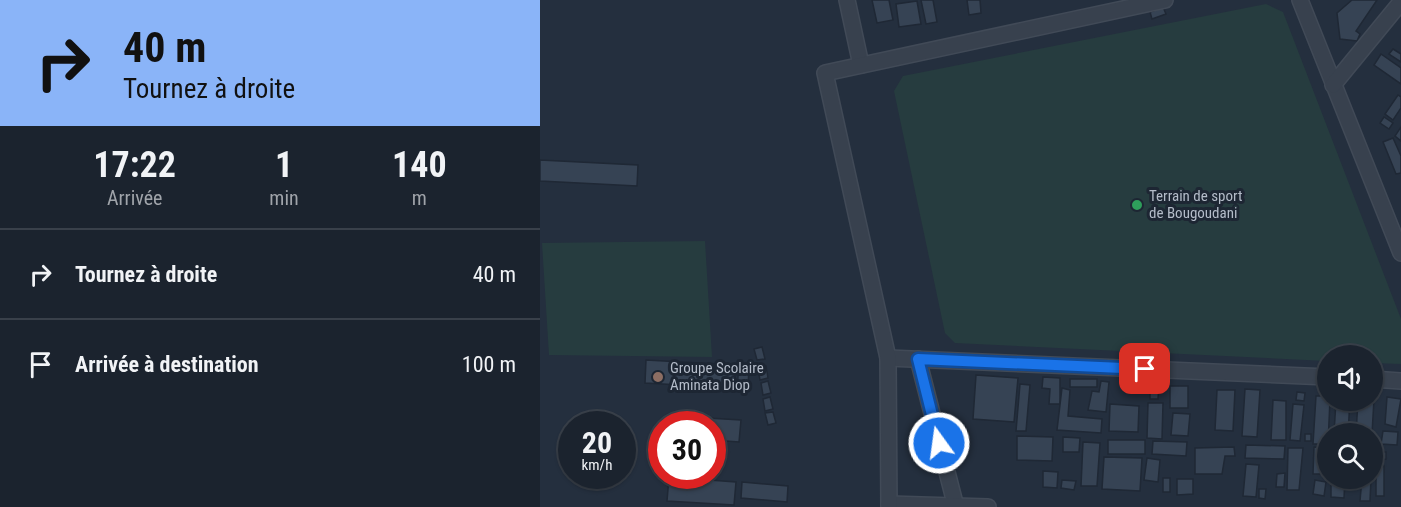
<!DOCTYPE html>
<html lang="fr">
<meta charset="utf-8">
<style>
:root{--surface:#1b232e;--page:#282f3a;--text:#f1f3f6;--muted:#a0a4aa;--line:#39404a}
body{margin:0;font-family:"Roboto Condensed",sans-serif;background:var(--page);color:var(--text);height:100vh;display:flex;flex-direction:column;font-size:22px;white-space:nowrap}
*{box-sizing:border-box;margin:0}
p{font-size:20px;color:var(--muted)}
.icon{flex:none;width:33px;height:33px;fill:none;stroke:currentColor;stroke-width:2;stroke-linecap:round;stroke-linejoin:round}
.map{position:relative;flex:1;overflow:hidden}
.drawer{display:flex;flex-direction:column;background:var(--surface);width:540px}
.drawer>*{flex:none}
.guide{background:#8ab4f8;color:#111;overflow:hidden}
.buttons{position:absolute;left:777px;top:345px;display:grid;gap:12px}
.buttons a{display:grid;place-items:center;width:66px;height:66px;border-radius:50%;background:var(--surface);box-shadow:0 2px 4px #0004,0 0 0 2px var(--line);font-size:30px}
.speed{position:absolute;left:18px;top:411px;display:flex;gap:12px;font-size:30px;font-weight:700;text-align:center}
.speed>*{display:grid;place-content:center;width:78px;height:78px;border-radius:50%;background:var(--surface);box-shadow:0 2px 4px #0004,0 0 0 2px var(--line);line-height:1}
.speed small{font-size:15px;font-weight:400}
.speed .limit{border:9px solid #d22;background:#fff;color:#111}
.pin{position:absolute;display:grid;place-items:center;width:51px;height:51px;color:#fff;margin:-26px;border-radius:12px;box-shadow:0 3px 9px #0006}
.me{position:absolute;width:66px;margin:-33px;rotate:346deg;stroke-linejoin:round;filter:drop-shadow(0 0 4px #0008)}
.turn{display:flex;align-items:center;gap:21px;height:126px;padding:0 24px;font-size:27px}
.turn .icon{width:78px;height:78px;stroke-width:2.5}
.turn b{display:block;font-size:42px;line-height:51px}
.eta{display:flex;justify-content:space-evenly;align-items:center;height:102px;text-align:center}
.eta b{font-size:36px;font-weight:700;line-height:42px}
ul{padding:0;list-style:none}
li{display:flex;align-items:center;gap:18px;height:90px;padding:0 24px;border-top:2px solid var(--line)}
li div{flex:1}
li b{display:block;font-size:22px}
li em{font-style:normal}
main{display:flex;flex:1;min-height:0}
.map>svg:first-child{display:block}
</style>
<main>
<section class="drawer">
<div class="guide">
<div class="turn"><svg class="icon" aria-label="right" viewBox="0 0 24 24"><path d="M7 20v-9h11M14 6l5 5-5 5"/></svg><div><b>40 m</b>Tournez à droite</div></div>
</div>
<div class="eta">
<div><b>17:22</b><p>Arrivée</p></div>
<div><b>1</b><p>min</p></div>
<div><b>140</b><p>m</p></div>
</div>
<ul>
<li><svg class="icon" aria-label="right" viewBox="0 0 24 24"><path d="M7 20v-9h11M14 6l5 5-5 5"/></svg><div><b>Tournez à droite</b></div><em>40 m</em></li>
<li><svg class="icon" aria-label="arrive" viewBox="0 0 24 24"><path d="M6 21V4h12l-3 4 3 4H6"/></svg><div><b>Arrivée à destination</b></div><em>100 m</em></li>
</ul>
</section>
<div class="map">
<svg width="861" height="507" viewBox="0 0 861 507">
<rect width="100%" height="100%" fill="#242f3e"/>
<g fill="#263c3f">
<path d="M 726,4 L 743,12 L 861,319 L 861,364 L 833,363 L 832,356 L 788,356 L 787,361 L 415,343 L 405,333 L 354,91 L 363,76 Z"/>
<path d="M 165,241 L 172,357 L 9,355 L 2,243 Z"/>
</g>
<g fill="#364354" stroke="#1f2835" stroke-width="1.5">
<path d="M 332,0 L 349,0 L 353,20 L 337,23 Z"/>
<path d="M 381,0 L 393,0 L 397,22 L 386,24 Z"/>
<path d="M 427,0 L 440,0 L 441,13 L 429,15 Z"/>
<path d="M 812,0 L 837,0 L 816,31 L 820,34 L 817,41 L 800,39 L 797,13 Z"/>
<path d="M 377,1 L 381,24 L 359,27 L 356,4 Z"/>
<path d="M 623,7 L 626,14 L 612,19 L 610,12 Z"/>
<path d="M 853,49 L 861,54 L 861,62 L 849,54 Z"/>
<path d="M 841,54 L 861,68 L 861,84 L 834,65 Z"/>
<path d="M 858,95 L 861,97 L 861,108 L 853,120 L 845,114 Z"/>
<path d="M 844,117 L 853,123 L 849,129 L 840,123 Z"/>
<path d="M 861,127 L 861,141 L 855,136 Z"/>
<path d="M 853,138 L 861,156 L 861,173 L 856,174 L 843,142 Z"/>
<path d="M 0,160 L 98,165 L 97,186 L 0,181 Z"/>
<path d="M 222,347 L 225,359 L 217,360 L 214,349 Z"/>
<path d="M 106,360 L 196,365 L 194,388 L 105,383 Z"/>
<path d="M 199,365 L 209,366 L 208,390 L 197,389 Z"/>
<path d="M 226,366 L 228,378 L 220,380 L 218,368 Z"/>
<path d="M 436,375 L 478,378 L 474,422 L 433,419 Z"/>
<path d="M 503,377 L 520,378 L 520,404 L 509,404 L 510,389 L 502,388 Z"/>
<rect x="530" y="379" width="27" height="8"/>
<path d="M 228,381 L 231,393 L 223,395 L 221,383 Z"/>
<path d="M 561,381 L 569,382 L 566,412 L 548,410 L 552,391 L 559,392 Z"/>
<path d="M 480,384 L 490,385 L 486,431 L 476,431 Z"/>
<path d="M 610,384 L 619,384 L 618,399 L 610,399 Z"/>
<rect x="630" y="386" width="18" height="22"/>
<path d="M 522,388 L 530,390 L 528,416 L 562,419 L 561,433 L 517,430 Z"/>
<path d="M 705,389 L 720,390 L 717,437 L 702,436 Z"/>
<path d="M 677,390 L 695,390 L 693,431 L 675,430 Z"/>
<path d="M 757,392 L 765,393 L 764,401 L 756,400 Z"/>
<path d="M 776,396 L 788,396 L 790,400 L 788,444 L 773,444 Z"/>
<path d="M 230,397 L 233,409 L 225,411 L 223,399 Z"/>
<path d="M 847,397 L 861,399 L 856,427 L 845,424 Z"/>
<path d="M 832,399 L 834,399 L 832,434 L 816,434 L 818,400 Z"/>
<path d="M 733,400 L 746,401 L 746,440 L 731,440 Z"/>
<path d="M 796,400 L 810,400 L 808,434 L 794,434 Z"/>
<path d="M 608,403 L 623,403 L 622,439 L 607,438 Z"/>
<path d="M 570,404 L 599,406 L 598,432 L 569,431 Z"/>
<path d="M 753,404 L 764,405 L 760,441 L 750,440 Z"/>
<path d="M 233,412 L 236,423 L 228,425 L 225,413 Z"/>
<path d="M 633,413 L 650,414 L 648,436 L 631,435 Z"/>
<path d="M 134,416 L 201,420 L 199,442 L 172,440 L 172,424 L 133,424 Z"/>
<path d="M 843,431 L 858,432 L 857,445 L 841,444 Z"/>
<rect x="765" y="434" width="6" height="7"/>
<path d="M 477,436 L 513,437 L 512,461 L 477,460 Z"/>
<path d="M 523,437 L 540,438 L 539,452 L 523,452 Z"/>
<rect x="568" y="440" width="37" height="14"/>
<path d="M 613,441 L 647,442 L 646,456 L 612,454 Z"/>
<path d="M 543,442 L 560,443 L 557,486 L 541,486 Z"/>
<path d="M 706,445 L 745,446 L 744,459 L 705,458 Z"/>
<path d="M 694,447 L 695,456 L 685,456 L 682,474 L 655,474 L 655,448 Z"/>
<path d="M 774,447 L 788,448 L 788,474 L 773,474 Z"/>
<path d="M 748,448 L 763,448 L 759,490 L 747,490 Z"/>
<path d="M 838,452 L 846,452 L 846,459 L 838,460 Z"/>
<path d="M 564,457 L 602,458 L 600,491 L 562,489 Z"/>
<path d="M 607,458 L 620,460 L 618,482 L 604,480 Z"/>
<path d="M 706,464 L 719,465 L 716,497 L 703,496 Z"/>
<rect x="836" y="466" width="8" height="30"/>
<path d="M 503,471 L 518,472 L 517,488 L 503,487 Z"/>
<path d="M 745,473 L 744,487 L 736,487 L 737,474 Z"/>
<path d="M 129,477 L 196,482 L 194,505 L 127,501 Z"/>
<rect x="623" y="478" width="7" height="14"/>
<path d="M 791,478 L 805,478 L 804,498 L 791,497 Z"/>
<path d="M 822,478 L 831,478 L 830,501 L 820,501 Z"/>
<path d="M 637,479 L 653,479 L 653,494 L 637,495 Z"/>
<path d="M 522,480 L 536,481 L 534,490 L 521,488 Z"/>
<path d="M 775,480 L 786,482 L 784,496 L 773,494 Z"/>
<path d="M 202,482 L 248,486 L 247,502 L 201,498 Z"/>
<path d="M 719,489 L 726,489 L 725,499 L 719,498 Z"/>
</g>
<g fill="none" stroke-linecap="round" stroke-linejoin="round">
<defs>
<g id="street">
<path d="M 307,0 L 321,65"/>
<path d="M 760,0 L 861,253"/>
<path d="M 793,85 L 861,2"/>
<path d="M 348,358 L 788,377"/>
<path d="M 378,359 L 416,507"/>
<path d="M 832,379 L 861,381"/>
<path d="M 349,504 L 448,507"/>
<path d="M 349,507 L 348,358 L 285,73 L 625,0"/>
</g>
</defs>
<use href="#street" stroke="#414a57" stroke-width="18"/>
<use href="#street" stroke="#38414e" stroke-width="15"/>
</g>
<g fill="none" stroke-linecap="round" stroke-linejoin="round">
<defs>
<path id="route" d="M 399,443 L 378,359 L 605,369"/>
</defs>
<use href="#route" stroke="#114b97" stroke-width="15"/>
<use href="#route" stroke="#1a73e8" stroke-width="10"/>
</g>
<circle fill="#2e9e5b" stroke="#1d2633" stroke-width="2" cx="597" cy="205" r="6"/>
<circle fill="#8d6e63" stroke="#1d2633" stroke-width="2" cx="118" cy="377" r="6"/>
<g text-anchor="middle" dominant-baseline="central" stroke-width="6" stroke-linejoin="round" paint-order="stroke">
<g font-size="15" fill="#b4bcc9" stroke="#1d2633" text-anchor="start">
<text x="609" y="196">Terrain de sport<tspan x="609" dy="17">de Bougoudani</tspan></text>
<text x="130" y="368">Groupe Scolaire<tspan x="130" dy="17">Aminata Diop</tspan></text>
</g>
</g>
</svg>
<div class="buttons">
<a><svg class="icon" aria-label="sound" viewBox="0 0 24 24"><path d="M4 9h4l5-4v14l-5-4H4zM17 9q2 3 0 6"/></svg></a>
<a><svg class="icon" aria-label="search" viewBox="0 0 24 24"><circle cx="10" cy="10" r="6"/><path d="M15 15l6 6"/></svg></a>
</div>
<div class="speed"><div>20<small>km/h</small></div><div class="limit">30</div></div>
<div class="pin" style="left:605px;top:369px;background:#d93025"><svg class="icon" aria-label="arrive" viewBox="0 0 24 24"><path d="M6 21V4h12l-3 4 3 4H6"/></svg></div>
<svg class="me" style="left:399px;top:443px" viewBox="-20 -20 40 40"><circle r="17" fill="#1a73e8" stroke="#fff" stroke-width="3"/><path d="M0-11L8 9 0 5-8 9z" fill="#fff"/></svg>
</div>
</main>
